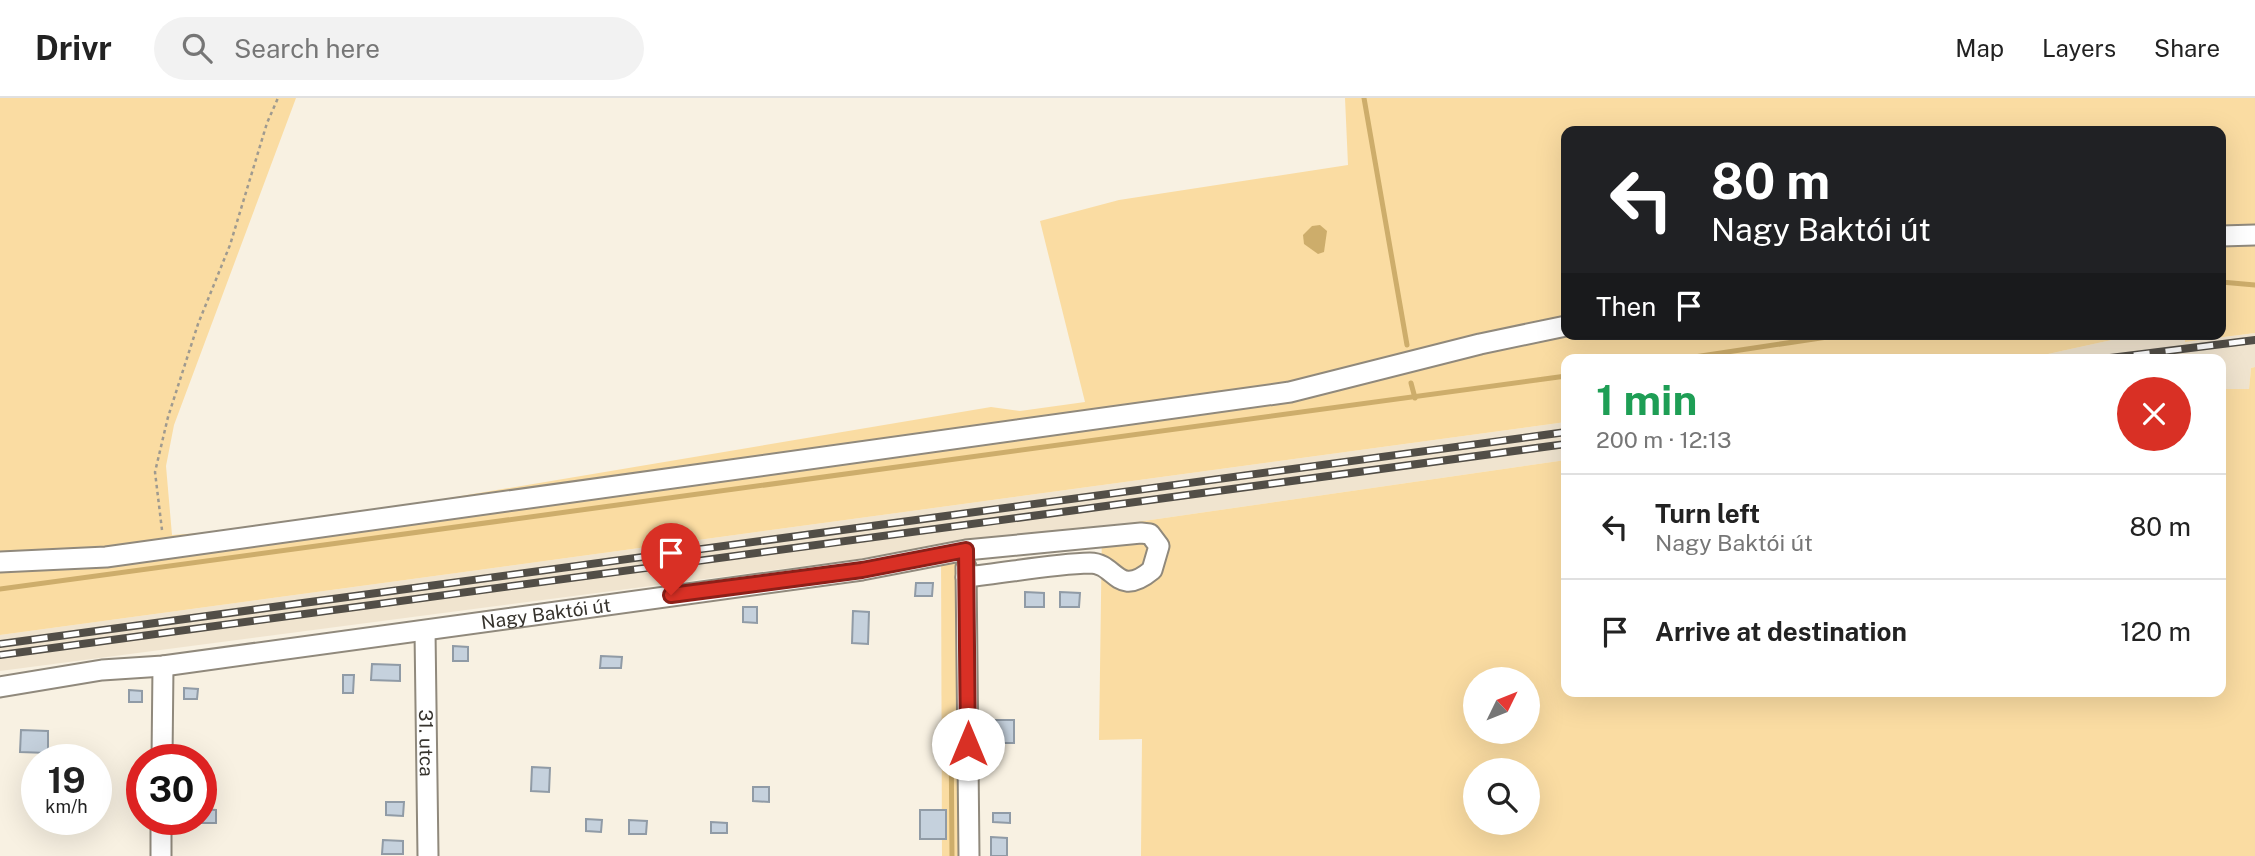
<!DOCTYPE html>
<meta charset="utf-8">
<style>
:root{--surface:#fff;--page:#f2f2f2;--text:#222;--muted:#767676;--line:#e0e0e0}
body{margin:0;font-family:"Public Sans",sans-serif;background:var(--page);color:var(--text);height:100vh;display:flex;flex-direction:column;font-size:26px;white-space:nowrap}
*{box-sizing:border-box;margin:0}
p{font-size:23px;color:var(--muted)}
.icon{flex:none;width:38px;height:38px;fill:none;stroke:currentColor;stroke-width:2;stroke-linecap:round;stroke-linejoin:round}
.map{position:relative;flex:1;overflow:hidden}
.sheet{position:absolute;left:1561px;top:256px;width:665px;height:343px;display:flex;flex-direction:column;background:var(--surface);border-radius:14px;box-shadow:0 7px 28px #0002}
.sheet>*{flex:none}
.guide{position:absolute;left:1561px;top:28px;width:665px;height:214px;border-radius:14px;box-shadow:0 7px 28px #0002;background:#202124;color:#fff;overflow:hidden}
.needle{width:46px;rotate:47deg}
.controls{position:absolute;left:1463px;top:569px;display:grid;gap:14px}
.controls a{display:grid;place-items:center;width:77px;height:77px;border-radius:50%;background:var(--surface);box-shadow:0 7px 28px #0002;font-size:35px}
.speed{position:absolute;left:21px;top:646px;display:flex;gap:14px;font-size:35px;font-weight:700;text-align:center}
.speed>*{display:grid;place-content:center;width:91px;height:91px;border-radius:50%;background:var(--surface);box-shadow:0 7px 28px #0002;line-height:1}
.speed small{font-size:18px;font-weight:400}
.speed .limit{border:10px solid #d22;background:#fff;color:#111}
.pin{position:absolute;display:grid;place-items:center;width:60px;height:60px;color:#fff;margin:-72px -30px;border-radius:50% 50% 50% 0;rotate:-45deg;box-shadow:0 0 7px #0007}
.pin .icon{rotate:45deg}
.me{position:absolute;width:77px;margin:-38px;rotate:0deg;stroke-linejoin:round;filter:drop-shadow(0 0 5px #0008)}
.turn{display:flex;align-items:center;gap:24px;height:147px;padding:0 35px;font-size:32px}
.turn .icon{width:91px;height:91px;stroke-width:2.5}
.turn b{display:block;font-size:49px;line-height:60px}
.then{display:flex;align-items:center;height:66px;padding:0 35px;background:#0003;gap:14px;font-size:26px}
.round{display:grid;place-items:center;flex:none;width:74px;height:74px;border-radius:37px;background:var(--page)}
.summary{display:flex;align-items:center;justify-content:space-between;height:119px;padding:0 35px}
h1{font-size:42px;font-weight:700;line-height:52px;color:#1e9e55}
ul{padding:0;list-style:none}
li{display:flex;align-items:center;gap:21px;height:105px;padding:0 35px;border-top:2px solid var(--line)}
li div{flex:1}
li b{display:block;font-size:26px}
li em{font-style:normal}
header{display:flex;align-items:center;gap:42px;box-sizing:border-box;height:98px;padding:0 35px;background:var(--surface);border-bottom:2px solid var(--line)}
header strong{font-size:33px}
nav{display:flex;gap:38px;margin-inline-start:auto;font-size:24px}
.search{width:490px;height:63px;background:var(--page);display:flex;align-items:center;gap:18px;box-sizing:border-box;padding:0 24px;border-radius:38px;color:var(--muted);font-size:26px}
.map>svg:first-child{display:block}
</style>
<header>
<strong>Drivr</strong>
<div class="search"><svg class="icon" aria-label="search" viewBox="0 0 24 24"><circle cx="10" cy="10" r="6"/><path d="M15 15l6 6"/></svg>Search here</div>
<nav><a>Map</a><a>Layers</a><a>Share</a></nav>
</header>
<div class="map">
<svg width="2255" height="758" viewBox="0 0 2255 758">
<rect width="100%" height="100%" fill="#f8f1e2"/>
<g fill="#f0e4cf">
<path d="M 2255,235 L 2255,269 L 2251,270 L 2249,291 L 2221,291 L 2221,261 L 2025,261 L 2139,236 L 2185,236 L 2186,244 Z"/>
<path d="M 1566,324 L 1566,362 L 1102,429 L 0,573 L 0,537 Z"/>
</g>
<g fill="#fadca2" fill-rule="evenodd">
<path d="M 0,0 L 296,0 L 174,327 L 166,368 L 172,437 L 271,430 L 991,309 L 1020,313 L 1085,304 L 1040,123 L 1119,102 L 1348,67 L 1345,0 L 2255,0 L 2255,235 L 2185,244 L 2185,236 L 2221,236 L 2221,33 L 1566,33 L 1566,236 L 2139,236 L 2025,261 L 1566,261 L 1566,324 L 0,537 Z"/>
<path d="M 2255,269 L 2255,758 L 1141,758 L 1142,641 L 1099,642 L 1102,429 L 1566,362 L 1566,593 L 2221,593 L 2221,291 L 2249,291 L 2251,270 ZM 1475,581 L 1528,581 L 1528,634 L 1475,634 ZM 1475,672 L 1528,672 L 1528,724 L 1475,724 Z"/>
<path d="M 972,446 L 977,758 L 942,758 L 941,450 Z"/>
</g>
<path fill="#cdad6b" d="M 1320,127 L 1327,133 L 1324,154 L 1318,156 L 1304,146 L 1303,137 L 1312,128 Z"/>
<g fill="none" stroke-linecap="round" stroke-linejoin="round">
<g stroke="#cdad6b" stroke-width="5">
<path d="M 1364,0 L 1407,247"/>
<path d="M 2221,184 L 2255,187"/>
<path d="M 1681,261 L 1847,236"/>
<path d="M 1411,285 L 1415,300"/>
<path d="M 0,491 L 1566,278"/>
<path d="M 951,626 L 952,758"/>
</g>
</g>
<g fill="#c5d1dd" stroke="#909ba6" stroke-width="2">
<path d="M 916,485 L 933,485 L 932,498 L 915,498 Z"/>
<path d="M 1025,494 L 1044,495 L 1044,509 L 1025,509 Z"/>
<path d="M 1060,494 L 1080,495 L 1079,509 L 1060,509 Z"/>
<path d="M 743,509 L 757,509 L 757,525 L 743,524 Z"/>
<path d="M 853,513 L 869,514 L 868,546 L 852,545 Z"/>
<path d="M 453,548 L 468,549 L 468,563 L 453,563 Z"/>
<path d="M 601,558 L 622,559 L 621,570 L 600,570 Z"/>
<path d="M 372,566 L 400,567 L 400,583 L 371,582 Z"/>
<path d="M 343,577 L 354,577 L 353,595 L 343,595 Z"/>
<path d="M 184,590 L 198,591 L 197,601 L 184,601 Z"/>
<path d="M 129,592 L 142,593 L 142,604 L 129,604 Z"/>
<rect x="991" y="622" width="23" height="23"/>
<path d="M 21,632 L 48,633 L 48,655 L 20,654 Z"/>
<path d="M 532,669 L 550,670 L 549,694 L 531,693 Z"/>
<path d="M 753,689 L 769,689 L 769,704 L 753,703 Z"/>
<path d="M 386,704 L 404,704 L 403,718 L 386,717 Z"/>
<path d="M 201,711 L 216,712 L 216,725 L 192,725 L 192,721 L 201,721 Z"/>
<rect x="920" y="712" width="26" height="29"/>
<path d="M 993,715 L 1010,715 L 1010,725 L 993,724 Z"/>
<path d="M 586,721 L 602,722 L 601,734 L 586,733 Z"/>
<path d="M 629,722 L 647,723 L 646,736 L 629,736 Z"/>
<path d="M 711,724 L 727,725 L 727,735 L 711,735 Z"/>
<path d="M 991,739 L 1007,740 L 1007,758 L 991,758 Z"/>
<path d="M 383,742 L 403,743 L 403,756 L 382,756 Z"/>
</g>
<g fill="none" stroke-linecap="round" stroke-linejoin="round">
<defs>
<g id="minor">
<path d="M 2221,138 L 2255,137"/>
<path d="M 0,464 L 106,459 L 1290,294 L 1480,246 L 1566,228"/>
<path d="M 966,469 L 969,758"/>
<path id="s1" d="M 425,533 L 428,758"/>
<path id="s2" d="M 0,589 L 102,572 L 163,568 L 862,472 L 966,452 L 1141,435 L 1150,436 L 1159,448 L 1152,472 C 1117,501 1116,465 1090,465 C 1050,466 1007,475 966,479"/>
<path d="M 162,662 L 163,568"/>
<path d="M 161,758 L 161,721"/>
</g>
</defs>
<use href="#minor" stroke="#90897c" stroke-width="23"/>
<path stroke="#9f9a8f" stroke-width="2.5" stroke-dasharray="3.5 3.5" stroke-linecap="butt" d="M 162,432 L 155,374 L 168,319 L 198,226 L 230,147 L 267,25 L 278,0"/>
<use href="#minor" stroke="#fff" stroke-width="19"/>
<defs>
<g id="rail">
<path d="M 2102,261 L 2255,242"/>
<path d="M 0,546 L 1566,334"/>
<path d="M 0,557 L 1566,346"/>
</g>
</defs>
<use href="#rail" stroke="#524e47" stroke-width="8"/>
<use href="#rail" stroke="#fff" stroke-width="5" stroke-dasharray="16" stroke-linecap="butt"/>
</g>
<g fill="none" stroke-linecap="round" stroke-linejoin="round">
<defs>
<path id="route" d="M 671,497 L 862,472 L 966,452 L 968,646"/>
</defs>
<use href="#route" stroke="#8d1f18" stroke-width="18"/>
<use href="#route" stroke="#d93025" stroke-width="12"/>
</g>
<g text-anchor="middle" dominant-baseline="central" stroke-width="7" stroke-linejoin="round" paint-order="stroke">
<g font-size="19" fill="#36332d" stroke="#fff">
<text stroke="none"><textPath href="#s2" startOffset="551">Nagy Baktói út</textPath></text>
<text stroke="none"><textPath href="#s1" startOffset="112">31. utca</textPath></text>
</g>
</g>
</svg>
<div class="controls">
<a><svg class="needle" viewBox="-14 -14 28 28"><path d="M0-13l5 13h-10z" fill="#e53935"/><path d="M0 13l5-13h-10z" fill="#767676"/></svg></a>
<a><svg class="icon" aria-label="search" viewBox="0 0 24 24"><circle cx="10" cy="10" r="6"/><path d="M15 15l6 6"/></svg></a>
</div>
<div class="speed"><div>19<small>km/h</small></div><div class="limit">30</div></div>
<div class="pin" style="left:671px;top:497px;background:#d93025"><svg class="icon" aria-label="arrive" viewBox="0 0 24 24"><path d="M6 21V4h12l-3 4 3 4H6"/></svg></div>
<svg class="me" style="left:968px;top:646px" viewBox="-20 -20 40 40"><circle r="19" fill="#fff"/><path d="M0-13L10 11 0 6-10 11z" fill="#d93025"/></svg>
<div class="guide">
<div class="turn"><svg class="icon" aria-label="left" viewBox="0 0 24 24"><path d="M17 20v-9H6M10 6l-5 5 5 5"/></svg><div><b>80 m</b>Nagy Baktói út</div></div>
<div class="then">Then<svg class="icon" aria-label="arrive" viewBox="0 0 24 24"><path d="M6 21V4h12l-3 4 3 4H6"/></svg></div>
</div>
<section class="sheet">
<div class="summary"><div><h1>1 min</h1><p>200 m · 12:13</p></div><a class="round" style="background:#d93025;color:#fff"><svg class="icon" aria-label="close" viewBox="0 0 24 24"><path d="M6 6l12 12M18 6L6 18"/></svg></a></div>
<ul>
<li><svg class="icon" aria-label="left" viewBox="0 0 24 24"><path d="M17 20v-9H6M10 6l-5 5 5 5"/></svg><div><b>Turn left</b><p>Nagy Baktói út</p></div><em>80 m</em></li>
<li><svg class="icon" aria-label="arrive" viewBox="0 0 24 24"><path d="M6 21V4h12l-3 4 3 4H6"/></svg><div><b>Arrive at destination</b></div><em>120 m</em></li>
</ul>
</section>
</div>
